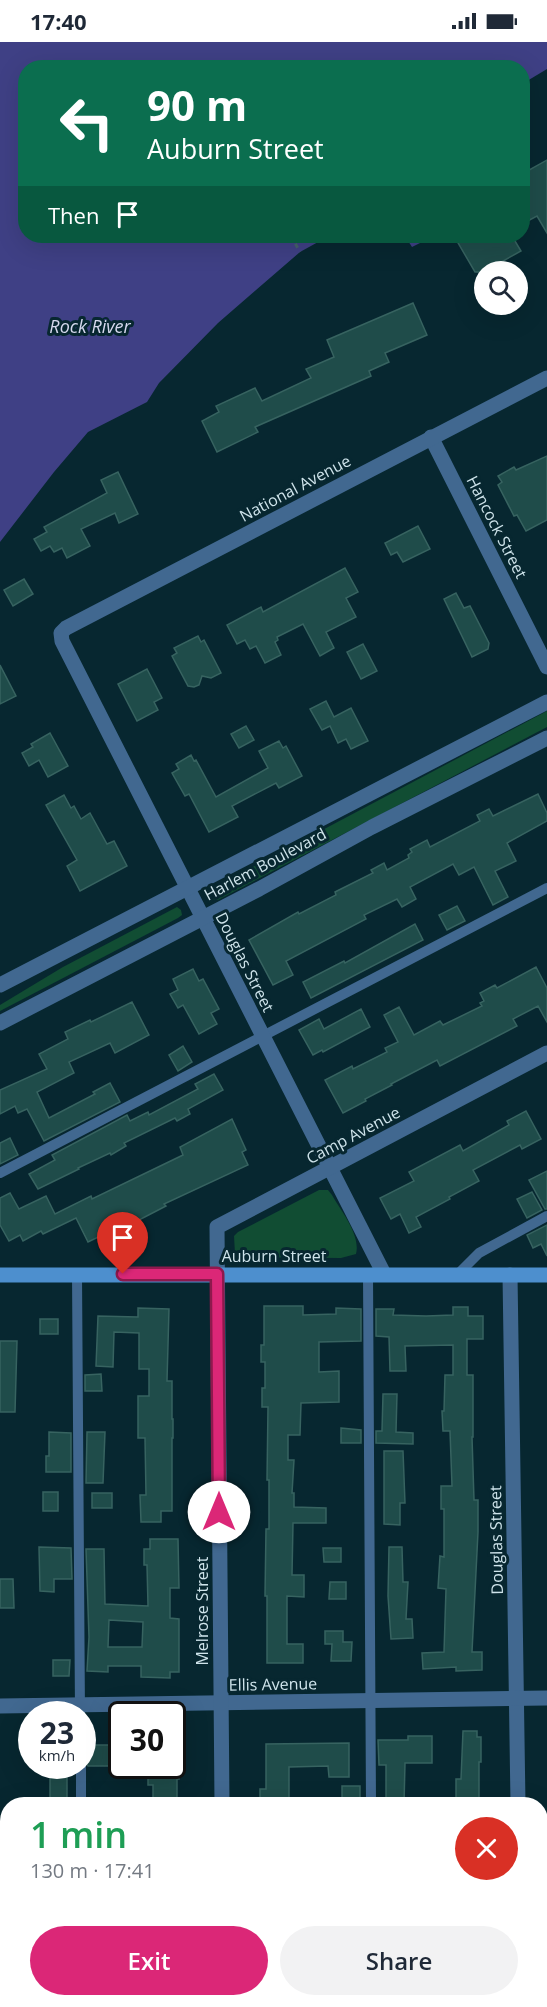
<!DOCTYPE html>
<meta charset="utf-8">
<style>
:root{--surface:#fff;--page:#f2f2f3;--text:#1f2937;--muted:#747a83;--accent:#db2777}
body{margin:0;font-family:"Open Sans",sans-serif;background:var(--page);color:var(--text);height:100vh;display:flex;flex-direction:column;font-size:22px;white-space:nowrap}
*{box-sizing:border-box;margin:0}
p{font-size:20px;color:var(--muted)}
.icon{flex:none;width:33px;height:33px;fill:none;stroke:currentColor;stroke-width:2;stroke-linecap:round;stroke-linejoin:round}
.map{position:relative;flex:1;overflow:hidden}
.sheet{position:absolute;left:0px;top:1755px;width:548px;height:210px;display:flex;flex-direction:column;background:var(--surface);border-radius:24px 24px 0 0;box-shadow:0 6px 24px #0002}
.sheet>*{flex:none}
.top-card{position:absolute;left:18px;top:18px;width:512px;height:183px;border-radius:24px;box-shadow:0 6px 24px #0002;background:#0b6e4f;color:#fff;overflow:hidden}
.tools{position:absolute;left:474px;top:219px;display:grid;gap:12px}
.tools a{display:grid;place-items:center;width:54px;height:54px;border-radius:50%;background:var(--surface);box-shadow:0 6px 24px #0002;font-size:30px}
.speed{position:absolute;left:18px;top:1659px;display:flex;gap:12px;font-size:30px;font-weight:700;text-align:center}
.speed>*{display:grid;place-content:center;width:78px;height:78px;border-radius:50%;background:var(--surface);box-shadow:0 6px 24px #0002;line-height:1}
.speed small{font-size:15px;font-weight:400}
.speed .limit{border:3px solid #111;border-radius:9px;background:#fff;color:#111}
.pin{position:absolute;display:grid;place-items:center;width:51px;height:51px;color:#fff;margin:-62px -26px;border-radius:50% 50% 50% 0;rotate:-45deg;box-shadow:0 0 6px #0007}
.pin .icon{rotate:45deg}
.me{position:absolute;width:66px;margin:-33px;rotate:0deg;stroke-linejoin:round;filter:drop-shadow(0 0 4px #0008)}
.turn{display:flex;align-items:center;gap:21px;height:126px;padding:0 30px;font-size:27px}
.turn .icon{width:78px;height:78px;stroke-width:2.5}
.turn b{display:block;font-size:42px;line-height:51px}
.then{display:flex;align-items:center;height:57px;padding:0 30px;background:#0003;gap:12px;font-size:22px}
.round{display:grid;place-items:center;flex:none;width:63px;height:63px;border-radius:32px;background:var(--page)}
.summary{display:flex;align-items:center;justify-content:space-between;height:102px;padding:0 30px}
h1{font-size:36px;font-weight:600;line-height:45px;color:#1e9e55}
.button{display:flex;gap:12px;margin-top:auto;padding:12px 30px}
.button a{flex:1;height:69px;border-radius:36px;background:var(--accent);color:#fff;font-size:24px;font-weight:600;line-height:69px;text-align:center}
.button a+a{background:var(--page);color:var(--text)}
.status{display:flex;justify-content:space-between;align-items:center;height:42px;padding:0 30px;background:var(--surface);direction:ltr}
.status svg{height:16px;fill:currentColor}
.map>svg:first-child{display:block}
</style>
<div class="status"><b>17:40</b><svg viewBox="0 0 49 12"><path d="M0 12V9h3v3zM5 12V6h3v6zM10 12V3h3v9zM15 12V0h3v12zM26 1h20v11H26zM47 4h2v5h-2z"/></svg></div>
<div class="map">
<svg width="547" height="1965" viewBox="0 0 547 1965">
<rect width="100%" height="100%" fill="#072730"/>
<g fill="#114d33">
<path d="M 547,669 L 547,685 L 218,858 L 208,857 L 207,852 L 211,847 Z"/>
<path d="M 177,865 L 181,868 L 182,873 L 178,876 L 0,969 L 0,963 L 63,925 Z"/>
<path d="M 319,1148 L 328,1148 L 332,1153 C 341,1169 361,1193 356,1212 L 341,1216 L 241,1215 L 235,1212 L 234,1194 L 238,1190 Z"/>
</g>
<g fill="#3f4085">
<path d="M 0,0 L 547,0 L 547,27 L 522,42 L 522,26 L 26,26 L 26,194 L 329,194 L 300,210 L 218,281 L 159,341 L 147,360 L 88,390 L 54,430 L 0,500 Z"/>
<path d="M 405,194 L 434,194 L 412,205 Z"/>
</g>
<g fill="#1f4c4a" stroke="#376360" stroke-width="1.5" fill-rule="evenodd">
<path d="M 547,118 L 547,191 L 537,174 L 522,182 L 522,132 Z"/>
<path d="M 454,194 L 512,194 L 521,209 L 503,219 L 509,230 L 475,230 Z"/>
<path d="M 413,261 L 427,293 L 385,311 L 389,320 L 369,329 L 371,334 L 255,385 L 258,390 L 217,410 L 202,379 L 219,370 L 216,364 L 255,346 L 262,359 L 311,336 L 306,327 L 334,315 L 327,298 Z"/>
<path d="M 547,414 L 547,478 L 526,489 L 517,473 L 514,474 L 498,443 L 502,440 L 498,434 L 514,425 L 516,428 Z"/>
<path d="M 118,430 L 138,472 L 119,481 L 115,471 L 81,487 L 90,504 L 67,516 L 62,506 L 54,510 L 50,504 L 41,509 L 34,497 L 47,490 L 44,485 L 107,451 L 101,438 Z"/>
<path d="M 418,484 L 430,507 L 403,520 L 397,510 L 391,513 L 385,501 Z"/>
<path d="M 345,526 L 358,550 L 346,556 L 356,575 L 326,590 L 334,606 L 320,614 L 303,582 L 277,595 L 278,598 L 275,600 L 281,613 L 265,621 L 256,604 L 250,607 L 245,598 L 237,602 L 227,583 L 261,565 L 263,570 Z"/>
<path d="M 24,537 L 33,552 L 13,564 L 4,548 Z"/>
<path d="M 456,551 L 464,566 L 470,564 L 489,601 L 488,607 L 472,615 L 444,557 Z"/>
<path d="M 198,594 L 201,600 L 204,598 L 221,631 L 211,636 L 202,634 L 199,643 L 194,645 L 188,644 L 172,614 L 177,611 L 174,606 Z"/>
<path d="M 363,602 L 377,629 L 361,637 L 347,610 Z"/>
<path d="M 0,623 L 16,654 L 0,662 Z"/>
<path d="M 147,627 L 162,656 L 154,660 L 158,668 L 137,679 L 118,642 Z"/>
<path d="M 326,659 L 334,675 L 351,666 L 368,699 L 351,707 L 346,697 L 338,701 L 330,684 L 322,688 L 310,667 Z"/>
<path d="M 246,684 L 254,698 L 239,706 L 231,692 Z"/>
<path d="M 50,691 L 68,724 L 48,735 L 39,718 L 29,724 L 22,711 L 33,705 L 31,702 Z"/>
<path d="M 279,699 L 283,706 L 286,704 L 302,734 L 279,746 L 276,741 L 232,764 L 238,775 L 209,790 L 189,752 L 185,754 L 172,731 L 179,727 L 176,722 L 191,713 L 194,719 L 196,718 L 216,755 L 268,726 L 259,709 Z"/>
<path d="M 538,752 L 547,771 L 547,779 L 507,801 L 516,819 L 495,829 L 508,855 L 493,863 L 474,825 L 459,833 L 453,822 L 410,845 L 416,857 L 402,865 L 397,857 L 364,873 L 366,877 L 286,919 L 293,933 L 273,943 L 249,898 L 298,870 L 299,872 L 336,853 L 335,850 L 373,831 L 371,828 L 384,821 L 387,828 L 409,816 L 408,813 L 412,810 L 410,807 L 427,798 L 430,805 L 480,779 L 477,773 L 489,767 L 493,774 Z"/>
<path d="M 64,753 L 71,766 L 74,764 L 81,777 L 90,771 L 107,802 L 114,799 L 127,824 L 80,849 L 67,824 L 77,818 L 46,763 Z"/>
<path d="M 457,864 L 465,879 L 447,888 L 439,873 Z"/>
<path d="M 415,882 L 423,898 L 311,956 L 303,940 L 344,919 L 345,921 Z"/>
<path d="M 536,925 L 547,946 L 547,980 L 538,964 L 513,977 L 517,984 L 440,1024 L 437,1018 L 391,1042 L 392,1043 L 365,1057 L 366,1059 L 343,1071 L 325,1038 L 352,1024 L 353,1027 L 387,1010 L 385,1006 L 398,1000 L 384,973 L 399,965 L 414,993 L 440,979 L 443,983 L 482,964 L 480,961 L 484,959 L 480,951 L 495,943 L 497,946 Z"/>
<path d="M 193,927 L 199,939 L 203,937 L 219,967 L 211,971 L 217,982 L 199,992 L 183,963 L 178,966 L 170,952 L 178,948 L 173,937 Z"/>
<path d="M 132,960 L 149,993 L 115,1011 L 110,1001 L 69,1020 L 74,1031 L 37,1050 L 49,1076 L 95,1052 L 93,1050 L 110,1041 L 120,1060 L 44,1099 L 27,1067 L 18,1071 L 15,1064 L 0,1072 L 0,1048 L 47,1027 L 39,1012 L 68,997 L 65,990 L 90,978 L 91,980 Z"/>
<path d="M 361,967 L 370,985 L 323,1010 L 322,1008 L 313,1013 L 299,988 L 319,977 L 324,987 Z"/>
<path d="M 183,1004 L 192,1020 L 178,1029 L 169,1013 Z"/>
<path d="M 214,1032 L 223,1048 L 188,1067 L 190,1072 L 177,1079 L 175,1076 L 124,1101 L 126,1104 L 111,1113 L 110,1111 L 78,1126 L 79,1127 L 38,1147 L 29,1132 L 55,1118 L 52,1113 L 127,1073 L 130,1079 L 148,1070 L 149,1073 L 198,1047 L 195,1042 Z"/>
<path d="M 526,1069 L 541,1097 L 522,1107 L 520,1103 L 473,1128 L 479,1139 L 449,1155 L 450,1157 L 416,1175 L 421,1185 L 409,1191 L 400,1172 L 391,1177 L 380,1156 L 414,1139 L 409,1130 L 460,1103 L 463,1109 L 509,1083 L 507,1079 Z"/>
<path d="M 232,1077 L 246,1108 L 242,1110 L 248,1123 L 164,1162 L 166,1164 L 116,1190 L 115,1187 L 88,1200 L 76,1176 L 43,1192 L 41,1189 L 23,1199 L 20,1193 L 9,1199 L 0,1183 L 0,1156 L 10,1151 L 19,1167 L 46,1154 L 55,1172 L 91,1154 L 92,1157 L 183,1113 L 180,1105 Z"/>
<path d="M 10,1096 L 18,1113 L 0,1122 L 0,1101 Z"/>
<path d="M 547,1129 L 547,1167 L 545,1167 L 529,1138 Z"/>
<path d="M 532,1150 L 542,1168 L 527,1176 L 517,1157 Z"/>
<path d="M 547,1183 L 547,1214 L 541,1202 L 533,1206 L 527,1193 Z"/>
<path d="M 264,1264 L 303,1264 L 303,1273 L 336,1272 L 336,1266 L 361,1267 L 361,1299 L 319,1300 L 319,1330 L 339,1329 L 339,1360 L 301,1361 L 300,1393 L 288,1393 L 288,1418 L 294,1418 L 292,1451 L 294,1451 L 294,1465 L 326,1466 L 326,1481 L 293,1481 L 292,1533 L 304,1533 L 304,1555 L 287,1554 L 287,1602 L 303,1602 L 303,1621 L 267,1621 L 267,1554 L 265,1554 L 266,1487 L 269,1487 L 269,1438 L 267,1438 L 268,1365 L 262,1365 L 262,1346 L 265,1346 L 265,1320 L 261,1320 L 261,1303 L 264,1303 Z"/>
<path d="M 453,1265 L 468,1265 L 468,1274 L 483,1274 L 483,1297 L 467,1297 L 467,1333 L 473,1333 L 473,1395 L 472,1395 L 474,1458 L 478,1458 L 478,1490 L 472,1610 L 482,1610 L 482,1628 L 456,1629 L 456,1625 L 423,1627 L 422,1611 L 444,1610 L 446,1547 L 438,1546 L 440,1514 L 444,1515 L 444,1467 L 441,1467 L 441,1444 L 452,1444 L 450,1389 L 443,1389 L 442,1369 L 444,1369 L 445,1333 L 453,1333 L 453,1303 L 405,1304 L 406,1329 L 390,1329 L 389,1295 L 376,1294 L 376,1267 L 394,1267 L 393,1273 L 426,1274 L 453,1273 Z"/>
<path d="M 138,1266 L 169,1267 L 167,1339 L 172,1339 L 172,1377 L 173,1377 L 173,1396 L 172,1396 L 172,1469 L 161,1469 L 161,1480 L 141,1480 L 140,1453 L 146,1453 L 145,1396 L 138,1396 L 138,1354 L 149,1354 L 149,1327 L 139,1327 L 139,1291 L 114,1290 L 113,1325 L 96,1324 L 98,1274 L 138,1275 Z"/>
<rect x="40" y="1277" width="18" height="15"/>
<path d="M 0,1299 L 17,1299 L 15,1370 L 0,1370 Z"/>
<path d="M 101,1332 L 102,1349 L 85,1349 L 85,1333 Z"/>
<path d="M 383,1352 L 397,1352 L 396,1390 L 413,1391 L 413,1402 L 376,1401 L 376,1389 L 382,1389 Z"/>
<path d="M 341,1386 L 361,1388 L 361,1401 L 341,1401 Z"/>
<path d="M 49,1390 L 71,1391 L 71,1430 L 46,1430 L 46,1414 L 49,1414 Z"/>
<path d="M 87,1390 L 105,1390 L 103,1441 L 86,1441 Z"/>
<path d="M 384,1409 L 403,1409 L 405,1461 L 400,1461 L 400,1483 L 384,1482 Z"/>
<rect x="43" y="1450" width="15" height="19"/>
<rect x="92" y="1451" width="20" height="15"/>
<path d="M 150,1497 L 178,1497 L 179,1546 L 170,1546 L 170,1576 L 179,1577 L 179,1630 L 170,1630 L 170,1636 L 141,1635 L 141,1624 L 108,1624 L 108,1630 L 87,1629 L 89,1595 L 86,1507 L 104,1507 L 105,1562 L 148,1564 L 147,1523 L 144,1523 L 144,1507 L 150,1507 ZM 109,1578 L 143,1580 L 142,1605 L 108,1605 Z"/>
<path d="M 39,1505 L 71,1506 L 72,1537 L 54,1537 L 54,1550 L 40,1549 Z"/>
<path d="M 389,1505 L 402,1505 L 403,1540 L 408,1540 L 406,1577 L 412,1577 L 413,1596 L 391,1597 L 388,1554 Z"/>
<path d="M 323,1506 L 341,1506 L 341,1520 L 324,1520 Z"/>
<path d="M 0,1537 L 13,1537 L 14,1566 L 0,1566 Z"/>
<path d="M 330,1540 L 346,1540 L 346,1557 L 329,1557 Z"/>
<path d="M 325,1589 L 343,1589 L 343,1600 L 352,1600 L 351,1619 L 331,1619 L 332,1602 L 325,1602 Z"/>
<path d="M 53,1618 L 70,1618 L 69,1634 L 53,1634 Z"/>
<path d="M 463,1689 L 477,1689 L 477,1695 L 481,1695 L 481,1720 L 479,1720 L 479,1759 L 456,1759 L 456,1737 L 461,1737 Z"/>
<path d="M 408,1694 L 432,1694 L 432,1721 L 405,1721 L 404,1762 L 386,1762 L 386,1723 L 379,1723 L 378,1698 L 408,1698 Z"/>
<path d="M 349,1701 L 349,1735 L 329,1735 L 328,1724 L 289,1725 L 289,1762 L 260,1762 L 260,1747 L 266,1747 L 266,1702 Z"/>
<path d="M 84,1703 L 114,1703 L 114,1710 L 122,1710 L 122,1724 L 88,1724 L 84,1717 Z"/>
<rect x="50" y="1724" width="17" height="38"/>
<path d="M 148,1724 L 179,1724 L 179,1737 L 177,1737 L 177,1759 L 153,1759 L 153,1743 L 148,1743 Z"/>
<rect x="342" y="1744" width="18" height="18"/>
</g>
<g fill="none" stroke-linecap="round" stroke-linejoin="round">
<path stroke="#446069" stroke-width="3" stroke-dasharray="4.5 4.5" stroke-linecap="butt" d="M 291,194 L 300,210"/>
<g stroke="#416890" stroke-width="10">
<path d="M 0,1131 L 547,846"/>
<path d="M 77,1232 L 80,1672"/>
<path d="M 368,1232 L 371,1762"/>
<path d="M 458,1232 L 479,1211 L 547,1174"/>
<path d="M 81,1724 L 81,1762"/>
<path d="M 83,1958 L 83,1965"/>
<path d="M 373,1958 L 373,1965"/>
</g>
<g stroke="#416890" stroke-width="15">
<path d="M 431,395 L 547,625"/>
<path d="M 384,1232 L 62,599 L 61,591 L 66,586 L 547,336"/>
<path d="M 510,1233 L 518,1762"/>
<path d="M 0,1664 L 547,1656"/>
<path d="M 222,1762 L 217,1185 L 547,1011"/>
<path d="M 226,1958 L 226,1965"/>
<path d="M 521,1958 L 521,1965"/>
</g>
<g stroke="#416890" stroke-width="15">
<path d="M 0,943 L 547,660"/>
<path d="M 0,981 L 259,847 L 372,785 L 547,696"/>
</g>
<path stroke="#4d8fce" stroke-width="15" d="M 0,1233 L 547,1233"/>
</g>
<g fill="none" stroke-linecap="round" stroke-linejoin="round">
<defs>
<path id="route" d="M 123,1232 L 217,1232 L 219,1470"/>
</defs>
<use href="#route" stroke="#8e194d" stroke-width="15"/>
<use href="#route" stroke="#db2777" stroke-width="10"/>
</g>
<g text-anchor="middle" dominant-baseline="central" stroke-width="6" stroke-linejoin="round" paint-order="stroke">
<g font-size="16" fill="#cfe4eb" stroke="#072730">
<text transform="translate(295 446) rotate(-28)">National Avenue</text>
<text transform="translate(497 485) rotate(63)">Hancock Street</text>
<text transform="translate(265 822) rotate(-28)">Harlem Boulevard</text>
<text transform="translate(245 920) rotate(63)">Douglas Street</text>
<text transform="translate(353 1093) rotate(-28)">Camp Avenue</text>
<text x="274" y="1214">Auburn Street</text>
<text transform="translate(496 1498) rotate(-91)">Douglas Street</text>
<text transform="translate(202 1569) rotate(-90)">Melrose Street</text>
<text transform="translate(273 1642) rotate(-1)">Ellis Avenue</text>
</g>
<g font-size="18" font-style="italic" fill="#d6d9ee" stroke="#072730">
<text x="90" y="284">Rock River</text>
</g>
</g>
</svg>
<div class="tools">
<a><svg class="icon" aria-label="search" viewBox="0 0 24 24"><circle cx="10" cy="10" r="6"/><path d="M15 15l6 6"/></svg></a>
</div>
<div class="speed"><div>23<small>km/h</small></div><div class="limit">30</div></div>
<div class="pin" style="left:123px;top:1232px;background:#d93025"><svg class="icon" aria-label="arrive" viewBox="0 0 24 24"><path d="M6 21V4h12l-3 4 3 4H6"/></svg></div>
<svg class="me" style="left:219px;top:1470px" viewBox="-20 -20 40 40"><circle r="19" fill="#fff"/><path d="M0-13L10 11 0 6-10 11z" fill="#db2777"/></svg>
<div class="top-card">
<div class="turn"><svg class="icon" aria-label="left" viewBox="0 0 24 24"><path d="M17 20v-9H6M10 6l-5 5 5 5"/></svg><div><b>90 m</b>Auburn Street</div></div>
<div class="then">Then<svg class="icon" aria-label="arrive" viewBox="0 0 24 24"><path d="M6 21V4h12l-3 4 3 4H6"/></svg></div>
</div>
<section class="sheet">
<div class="summary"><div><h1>1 min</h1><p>130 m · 17:41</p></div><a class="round" style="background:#d93025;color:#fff"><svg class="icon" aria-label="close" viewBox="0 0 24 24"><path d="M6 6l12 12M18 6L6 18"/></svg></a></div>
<div class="button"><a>Exit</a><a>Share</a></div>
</section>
</div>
